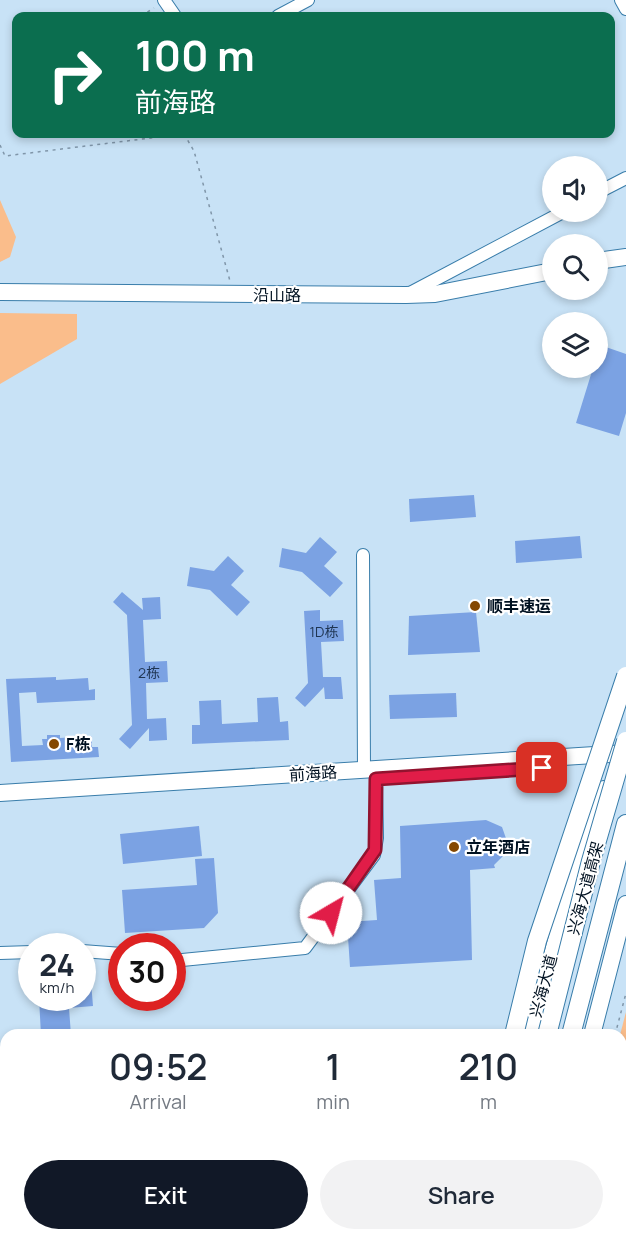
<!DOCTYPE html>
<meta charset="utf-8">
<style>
:root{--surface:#fff;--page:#f2f2f3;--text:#1f2937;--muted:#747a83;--accent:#111827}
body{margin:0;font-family:Manrope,"Noto Sans SC",sans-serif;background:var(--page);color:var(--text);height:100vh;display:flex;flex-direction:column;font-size:22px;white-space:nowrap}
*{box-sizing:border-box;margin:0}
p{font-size:20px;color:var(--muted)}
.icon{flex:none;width:33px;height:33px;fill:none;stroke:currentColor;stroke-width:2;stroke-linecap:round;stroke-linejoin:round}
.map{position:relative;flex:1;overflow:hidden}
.drawer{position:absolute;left:0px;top:1029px;width:627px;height:212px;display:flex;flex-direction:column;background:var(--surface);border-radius:18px 18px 0 0;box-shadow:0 3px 9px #0003}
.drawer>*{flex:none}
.banner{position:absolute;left:12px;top:12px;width:603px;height:126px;border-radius:12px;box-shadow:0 3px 9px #0003;background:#0b6e4f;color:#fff;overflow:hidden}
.tools{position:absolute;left:542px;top:156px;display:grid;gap:12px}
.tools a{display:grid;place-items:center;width:66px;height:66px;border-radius:50%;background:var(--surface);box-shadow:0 3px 9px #0003;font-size:30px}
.speed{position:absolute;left:18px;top:933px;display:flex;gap:12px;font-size:30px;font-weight:700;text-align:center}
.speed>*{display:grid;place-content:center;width:78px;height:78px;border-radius:50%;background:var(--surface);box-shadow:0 3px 9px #0003;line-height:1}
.speed small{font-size:15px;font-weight:400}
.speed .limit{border:9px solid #d22;background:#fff;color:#111}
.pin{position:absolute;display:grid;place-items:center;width:51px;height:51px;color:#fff;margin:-26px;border-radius:12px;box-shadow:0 3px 9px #0006}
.me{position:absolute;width:66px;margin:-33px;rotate:37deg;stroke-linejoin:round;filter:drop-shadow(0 0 4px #0008)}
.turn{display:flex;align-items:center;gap:21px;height:126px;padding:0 24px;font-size:27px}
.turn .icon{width:78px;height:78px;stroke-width:2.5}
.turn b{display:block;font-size:42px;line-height:51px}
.eta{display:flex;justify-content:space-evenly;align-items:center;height:102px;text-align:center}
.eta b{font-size:36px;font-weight:600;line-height:42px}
.primary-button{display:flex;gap:12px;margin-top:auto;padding:12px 24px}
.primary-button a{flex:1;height:69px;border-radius:36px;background:var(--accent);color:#fff;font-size:24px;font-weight:600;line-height:69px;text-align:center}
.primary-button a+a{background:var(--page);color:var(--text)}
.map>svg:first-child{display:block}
</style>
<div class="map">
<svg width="626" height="1240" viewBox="0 0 626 1240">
<rect width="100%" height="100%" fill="#c8e2f6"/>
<g fill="#fabd8b">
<path d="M 0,200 L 16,237 L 10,257 L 0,262 Z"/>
<path d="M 0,313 L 77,314 L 77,339 L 0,384 Z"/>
<path d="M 626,1012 L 626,1076 L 621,1094 L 620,1035 Z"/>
</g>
<g fill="#7ba2e3">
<path d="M 600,345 L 626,354 L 626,413 L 619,436 L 576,423 L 593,368 L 597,368 Z"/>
<path d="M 474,495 L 476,517 L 410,522 L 409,499 Z"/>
<path d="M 580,536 L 582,558 L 516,563 L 515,541 Z"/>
<path d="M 320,537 L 337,552 L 324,566 L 343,583 L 330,597 L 302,572 L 279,567 L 282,548 L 306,553 Z"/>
<path d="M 228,556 L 244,571 L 231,585 L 250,602 L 237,616 L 210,590 L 187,586 L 190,567 L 214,571 Z"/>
<path d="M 122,592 L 143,610 L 142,598 L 160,597 L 161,619 L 143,620 L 145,662 L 167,661 L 168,682 L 146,683 L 147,719 L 166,718 L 167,740 L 149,741 L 149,728 L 130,749 L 119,739 L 132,725 L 127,615 L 113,602 Z"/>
<path d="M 320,610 L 320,621 L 343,620 L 344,641 L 321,642 L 323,677 L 341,677 L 343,699 L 325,699 L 324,687 L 305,707 L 295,698 L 308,683 L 304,611 Z"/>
<path d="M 476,612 L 480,652 L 408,655 L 409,616 Z"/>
<path d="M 56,677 L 56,680 L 88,678 L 89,690 L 95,689 L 95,700 L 37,703 L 36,692 L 19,693 L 22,746 L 43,745 L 42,739 L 47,739 L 47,735 L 60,735 L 60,738 L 92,736 L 92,747 L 98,747 L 99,757 L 11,762 L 6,679 Z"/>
<path d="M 456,693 L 457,717 L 390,719 L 389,695 Z"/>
<path d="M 278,697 L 280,722 L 288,721 L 289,740 L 192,744 L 192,725 L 200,725 L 199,701 L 221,700 L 222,724 L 258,722 L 257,698 Z"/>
<path d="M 486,820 L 502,827 L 508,844 L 503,856 L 494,865 L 495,868 L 470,870 L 472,960 L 350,967 L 347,922 L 377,920 L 374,880 L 401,878 L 400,826 Z"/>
<path d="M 199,826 L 202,856 L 123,864 L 120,834 Z"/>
<path d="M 214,858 L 218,913 L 204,928 L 125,933 L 122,890 L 197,885 L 195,859 Z"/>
<path d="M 82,982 L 91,982 L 93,1006 L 69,1008 L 71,1035 L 41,1035 L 39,998 L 82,998 Z"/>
</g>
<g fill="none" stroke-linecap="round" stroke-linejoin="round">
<defs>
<g id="street">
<path d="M 164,0 L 175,16"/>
<path d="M 621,0 L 626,9"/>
<path d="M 278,16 L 308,0"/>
<path d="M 597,193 L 626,178"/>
<path d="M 410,293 L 563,212"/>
<path d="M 363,555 L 364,770"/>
<path d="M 82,951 L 122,954"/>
<path d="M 0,953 L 32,952"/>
<path d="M 172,961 L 305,948 L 374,855 L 377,838 L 376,779"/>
<path d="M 8,1234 L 8,1240"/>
</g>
<g id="secondary">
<path d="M 597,261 L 626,257"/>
<path d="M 0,292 L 406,295 L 435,294 L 552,271"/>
<path d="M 0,793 L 626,753"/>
<path d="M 530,1035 L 567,900 L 604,789"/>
<path d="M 592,1035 L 626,904"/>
<path d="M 0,1061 L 6,1146"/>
<path d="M 553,1234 L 568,1240"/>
<path d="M 599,1234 L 615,1240"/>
<path d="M 473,1240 L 475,1234"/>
</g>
<g id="primary">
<path d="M 571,1035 L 626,824"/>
<path d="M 0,1156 L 6,1154"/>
<path d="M 0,1180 L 6,1179"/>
<path d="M 0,1209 L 6,1208"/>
<path d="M 498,1240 L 499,1234"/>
<path d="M 521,1240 L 523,1234"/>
</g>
</defs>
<use href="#street" stroke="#397daa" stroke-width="14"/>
<use href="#secondary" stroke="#397daa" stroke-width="18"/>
<use href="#primary" stroke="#397daa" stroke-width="20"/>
<g stroke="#8096a9" stroke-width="1.5" stroke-dasharray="3 4.5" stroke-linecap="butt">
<path d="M 141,16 L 154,8"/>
<path d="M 184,134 L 194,151 L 230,281"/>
<path d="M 0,145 L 5,156 L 183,134"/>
<path d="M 615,1035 L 626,993"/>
</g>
<use href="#street" stroke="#fff" stroke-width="12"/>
<use href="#secondary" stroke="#fff" stroke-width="16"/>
<use href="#primary" stroke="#fff" stroke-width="18"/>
<defs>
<g id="primary-bridge">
<path d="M 514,1035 L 537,941 L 626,676"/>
<path d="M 547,1035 L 591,861 L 626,741"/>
</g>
</defs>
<use href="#primary-bridge" stroke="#397daa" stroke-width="20" stroke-linecap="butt"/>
<use href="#primary-bridge" stroke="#fff" stroke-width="18"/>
</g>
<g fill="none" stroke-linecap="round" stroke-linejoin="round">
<defs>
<path id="route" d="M 331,913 L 375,850 L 376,779 L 542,768"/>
</defs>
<use href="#route" stroke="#92132f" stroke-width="15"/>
<use href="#route" stroke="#e11d48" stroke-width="10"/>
</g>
<g fill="#844802" stroke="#fff" stroke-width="2">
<circle cx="475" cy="606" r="6"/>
<circle cx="54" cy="744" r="6"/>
<circle cx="454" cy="847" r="6"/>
</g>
<g text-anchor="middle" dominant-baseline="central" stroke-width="4.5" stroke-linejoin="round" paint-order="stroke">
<g font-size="14" fill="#1f3552">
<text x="324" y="631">1D栋</text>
<text x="149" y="672">2栋</text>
</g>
<g font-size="16" fill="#001121" stroke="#fff">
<text x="277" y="295">沿山路</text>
<text transform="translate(313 773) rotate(-4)">前海路</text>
<text transform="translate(585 888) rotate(-75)">兴海大道高架</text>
<text transform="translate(543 986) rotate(-75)">兴海大道</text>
</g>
<g font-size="16" font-weight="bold" fill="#001121" stroke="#fff" text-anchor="start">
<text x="487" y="606">顺丰速运</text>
<text x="66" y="744">F栋</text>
<text x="466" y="847">立年酒店</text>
</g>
</g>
</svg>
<div class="tools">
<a><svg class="icon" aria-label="sound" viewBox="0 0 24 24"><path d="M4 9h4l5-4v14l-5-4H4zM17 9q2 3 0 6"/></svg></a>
<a><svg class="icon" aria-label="search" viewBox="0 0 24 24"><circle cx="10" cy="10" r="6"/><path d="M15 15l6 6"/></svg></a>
<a><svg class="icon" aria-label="layers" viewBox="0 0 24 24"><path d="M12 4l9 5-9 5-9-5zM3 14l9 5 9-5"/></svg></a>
</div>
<div class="speed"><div>24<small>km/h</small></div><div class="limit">30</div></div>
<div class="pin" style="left:542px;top:768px;background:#d93025"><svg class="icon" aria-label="arrive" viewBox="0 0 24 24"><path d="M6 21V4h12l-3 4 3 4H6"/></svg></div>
<svg class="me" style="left:331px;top:913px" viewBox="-20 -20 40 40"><circle r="19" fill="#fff"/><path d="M0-13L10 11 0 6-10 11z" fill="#e11d48"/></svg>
<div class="banner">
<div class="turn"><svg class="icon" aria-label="right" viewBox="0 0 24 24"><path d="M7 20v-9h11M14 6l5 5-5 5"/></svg><div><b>100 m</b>前海路</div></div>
</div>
<section class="drawer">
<div class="eta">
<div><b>09:52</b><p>Arrival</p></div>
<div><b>1</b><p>min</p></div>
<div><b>210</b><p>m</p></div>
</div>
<div class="primary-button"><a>Exit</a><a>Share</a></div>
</section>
</div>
